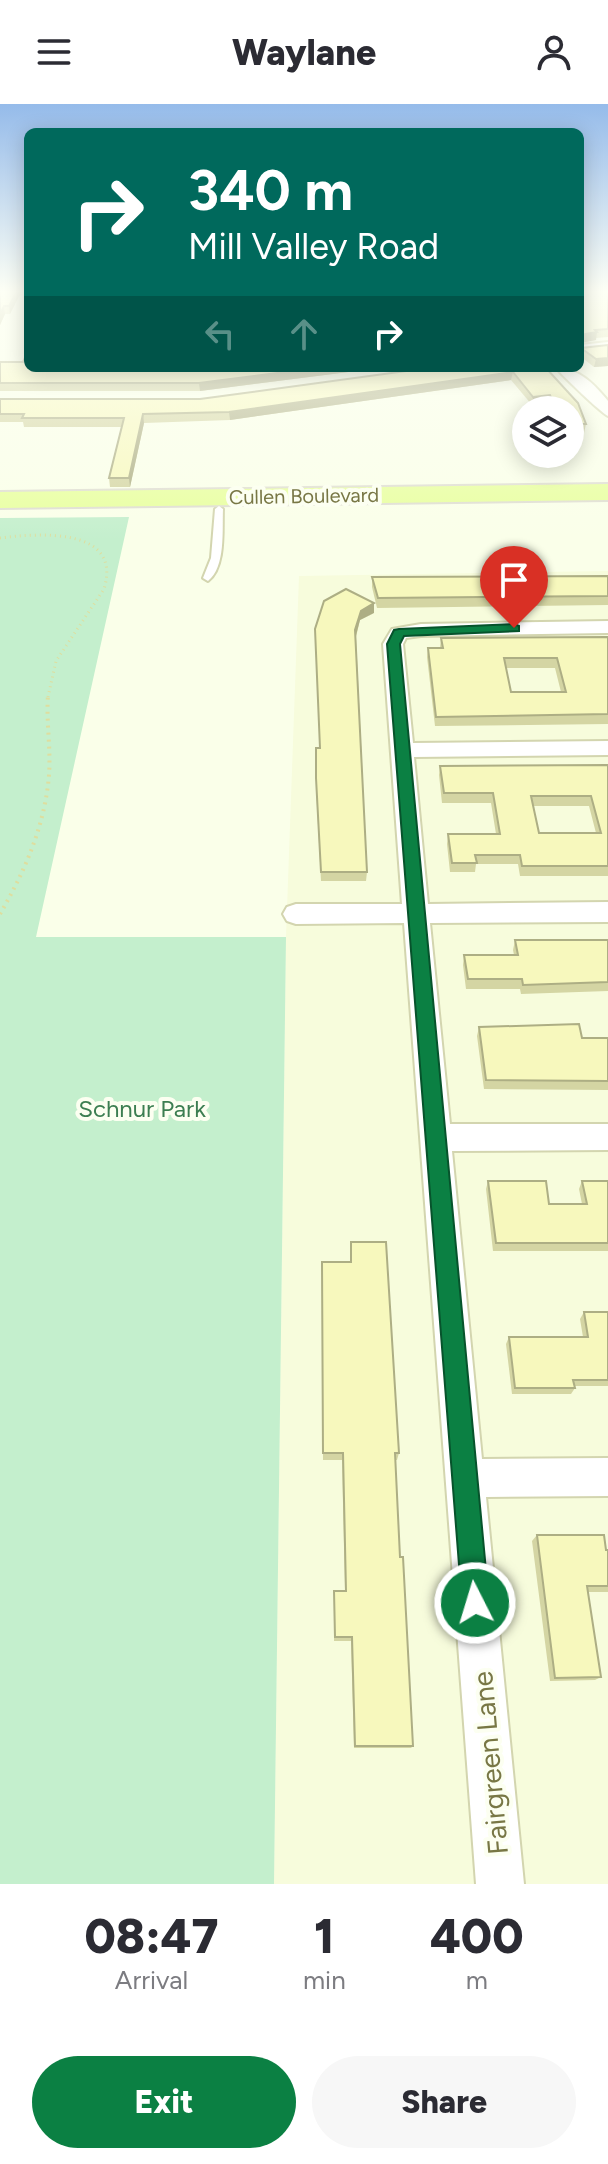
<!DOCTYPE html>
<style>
:root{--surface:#fff;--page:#f7f7f7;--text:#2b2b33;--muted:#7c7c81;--accent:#0b8043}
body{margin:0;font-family:Figtree,sans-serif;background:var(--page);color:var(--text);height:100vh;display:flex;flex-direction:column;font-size:30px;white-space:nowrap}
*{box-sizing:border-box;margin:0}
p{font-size:26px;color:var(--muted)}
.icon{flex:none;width:44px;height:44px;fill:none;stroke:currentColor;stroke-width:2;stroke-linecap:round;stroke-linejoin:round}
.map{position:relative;height:1780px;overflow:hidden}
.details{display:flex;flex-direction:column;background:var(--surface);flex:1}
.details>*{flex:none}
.top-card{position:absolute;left:24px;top:24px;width:560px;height:244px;border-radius:12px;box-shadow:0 4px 20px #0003;background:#00695c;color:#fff;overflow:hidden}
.buttons{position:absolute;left:512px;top:292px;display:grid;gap:16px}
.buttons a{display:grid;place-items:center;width:72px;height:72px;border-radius:50%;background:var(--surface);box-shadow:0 4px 20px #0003;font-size:40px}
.pin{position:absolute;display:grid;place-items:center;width:68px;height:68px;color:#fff;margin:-82px -34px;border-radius:50% 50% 50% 0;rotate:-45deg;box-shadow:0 0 8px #0007}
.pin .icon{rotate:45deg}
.me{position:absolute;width:88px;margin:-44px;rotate:355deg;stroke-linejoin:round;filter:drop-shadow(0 0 6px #0008)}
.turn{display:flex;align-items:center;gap:28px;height:168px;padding:0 32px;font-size:36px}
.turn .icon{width:104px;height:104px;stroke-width:2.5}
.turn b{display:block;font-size:56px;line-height:68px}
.lanes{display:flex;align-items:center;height:76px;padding:0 32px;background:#0003;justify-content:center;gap:40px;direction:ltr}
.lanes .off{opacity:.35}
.eta{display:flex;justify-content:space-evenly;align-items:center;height:136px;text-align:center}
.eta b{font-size:48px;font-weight:800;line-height:56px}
.cta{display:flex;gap:16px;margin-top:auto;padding:16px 32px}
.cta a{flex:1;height:92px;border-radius:48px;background:var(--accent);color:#fff;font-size:32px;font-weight:800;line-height:92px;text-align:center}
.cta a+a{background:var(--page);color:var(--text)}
header{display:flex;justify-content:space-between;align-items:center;height:104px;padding:0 32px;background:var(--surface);font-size:36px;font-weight:800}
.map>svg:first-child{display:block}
</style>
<header><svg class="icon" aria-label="menu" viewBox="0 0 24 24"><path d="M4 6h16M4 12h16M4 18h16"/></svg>Waylane<svg class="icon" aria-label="person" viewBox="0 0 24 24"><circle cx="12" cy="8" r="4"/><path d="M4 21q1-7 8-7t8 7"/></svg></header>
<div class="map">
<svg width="608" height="1780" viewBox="0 0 608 1780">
<rect width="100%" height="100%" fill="#faffe9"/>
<path fill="#f7fcdc" d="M 608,467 L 608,1780 L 274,1780 L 286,833 L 299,472 Z"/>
<path fill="#c4efcd" d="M 129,413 L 36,833 L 286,833 L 274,1780 L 0,1780 L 0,414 Z"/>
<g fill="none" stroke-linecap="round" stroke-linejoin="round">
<defs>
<path id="service" d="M 219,402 L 223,405 C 222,426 226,463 208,477 L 203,474 L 211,454 L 215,405 Z"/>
<g id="minor">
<path d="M 608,238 L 608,246 L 580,249 L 580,241 Z"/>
<path d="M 556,264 C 579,264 594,280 608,297 L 608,312 C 600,308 564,273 556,264 Z"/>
<path d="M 608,517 L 608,529 L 421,532 L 406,534 L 403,540 L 413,639 L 608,637 L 608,651 L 414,653 L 428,800 L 608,798 L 608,818 L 430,819 L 450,1020 L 608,1020 L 608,1046 L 452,1047 L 482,1355 L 608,1354 L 608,1392 L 486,1393 L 524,1780 L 476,1780 L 404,819 L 296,820 L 287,817 L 283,810 L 287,803 L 296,800 L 402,800 L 383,540 L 392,525 L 421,520 Z"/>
</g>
<path id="primary" d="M 608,380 L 608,396 L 0,404 L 0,388 Z"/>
</defs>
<use href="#service" stroke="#d3d5af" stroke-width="4"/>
<use href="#minor" stroke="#d3d5af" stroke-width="4"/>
<use href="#primary" stroke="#dfded2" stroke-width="4"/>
<path stroke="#dede9f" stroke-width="3" stroke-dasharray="1 4" stroke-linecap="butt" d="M 0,434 C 39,429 123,423 104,485 L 56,557 L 48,593"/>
<path stroke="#dede9f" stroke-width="4" stroke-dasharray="2 5" stroke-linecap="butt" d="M 0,810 C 25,767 45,721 49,671 C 51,644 46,618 48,591"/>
<use href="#service" fill="#fff" fill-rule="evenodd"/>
<use href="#minor" fill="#fff" fill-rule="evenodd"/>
<use href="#primary" fill="#e8ff9f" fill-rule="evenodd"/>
</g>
<g fill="#d4d5a3" fill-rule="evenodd">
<path d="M 0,187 L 25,187 L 23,191 L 19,192 L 10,210 L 5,210 L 0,221 Z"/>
<path d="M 608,187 L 608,233 L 596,234 L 596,236 L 580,239 Z"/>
<path d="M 608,241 L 608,262 L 594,263 L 580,252 L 581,244 Z"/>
<path d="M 0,258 L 23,258 L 28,264 L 380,264 L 200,287 L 0,287 Z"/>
<path d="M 546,264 L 586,320 L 584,329 L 570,329 L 570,306 L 551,306 L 549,299 L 532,301 L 511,276 L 230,316 L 144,319 L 130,383 L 110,383 L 109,374 L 122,323 L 24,323 L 23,318 L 0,318 L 0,295 L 200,295 Z"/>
<path d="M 608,472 L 608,501 L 377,504 L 372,483 L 372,473 Z"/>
<path d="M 374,509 L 360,516 L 356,533 L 367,768 L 366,777 L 321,777 L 316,684 L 320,644 L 315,534 Z"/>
<path d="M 608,533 L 608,620 L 435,622 L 427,553 L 428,544 L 440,544 L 441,534 ZM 506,564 L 555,564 L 561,588 L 511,588 Z"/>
<path d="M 608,661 L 608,772 L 520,772 L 518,760 L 476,760 L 475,768 L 450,768 L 447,740 L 448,730 L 496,730 L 491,699 L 442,699 L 439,671 L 440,662 ZM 533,702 L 589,702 L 596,729 L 539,729 Z"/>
<path d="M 515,836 L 608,836 L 608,887 L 521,890 L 520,885 L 466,885 L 463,861 L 464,851 L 514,851 L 513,846 Z"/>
<path d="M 479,923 L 582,934 L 608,934 L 608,986 L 484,985 L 477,932 Z"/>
<path d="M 488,1077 L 549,1100 L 582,1100 L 579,1085 L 582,1077 L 608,1077 L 608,1147 L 493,1147 L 486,1085 Z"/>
<path d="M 351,1138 L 399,1349 L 397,1356 L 395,1356 L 400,1453 L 413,1642 L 411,1644 L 354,1644 L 351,1537 L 334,1537 L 334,1487 L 345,1487 L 342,1356 L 323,1356 L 322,1158 L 350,1158 Z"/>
<path d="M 584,1208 L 608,1208 L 608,1282 L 574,1282 L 575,1284 L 571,1290 L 512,1290 L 506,1240 L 509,1233 L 583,1233 L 580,1215 Z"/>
<path d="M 537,1431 L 608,1446 L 608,1488 L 587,1488 L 601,1573 L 595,1576 L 550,1577 L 532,1437 Z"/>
</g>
<g fill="#adae84">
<path d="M 17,187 L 19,187 L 19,192 L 10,210 L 9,202 Z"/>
<path d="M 4,202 L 5,210 L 0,221 L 0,210 Z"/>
<path d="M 597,228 L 596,236 L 580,239 L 580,231 Z"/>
<path d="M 608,254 L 608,262 L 594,263 L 596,255 Z"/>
<path d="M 316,264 L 380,264 L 200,287 L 199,279 Z"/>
<path d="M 513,268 L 511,276 L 230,316 L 229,308 Z"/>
<path d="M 550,291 L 549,299 L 532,301 L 533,293 Z"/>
<path d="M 143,310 L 144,319 L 130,383 L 129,374 Z"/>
<path d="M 374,499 L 374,509 L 360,516 L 355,535 L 355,526 L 361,507 Z"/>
</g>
<g fill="#f7f8bd" stroke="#adae84" stroke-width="2" fill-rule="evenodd">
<path d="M 0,187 L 17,187 L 9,202 L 4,202 L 0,210 Z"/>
<path d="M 580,187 L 608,187 L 608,225 L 595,226 L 597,228 L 580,231 Z"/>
<path d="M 608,241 L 608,254 L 596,255 L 581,244 Z"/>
<path d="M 28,247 L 28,264 L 139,264 L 136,266 L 150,264 L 316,264 L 199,279 L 0,279 L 0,258 L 23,258 Z"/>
<path d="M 428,264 L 546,264 L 578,299 L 586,320 L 570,320 L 570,306 L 556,306 L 550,291 L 533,293 L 513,268 L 229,308 L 143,310 L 129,374 L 109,374 L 124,314 L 22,314 L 24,310 L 0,310 L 0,295 L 200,295 Z"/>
<path d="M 608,472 L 608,492 L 378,494 L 372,473 Z"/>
<path d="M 346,485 L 374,499 L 361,507 L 355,526 L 367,768 L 321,768 L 316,674 L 316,644 L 320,644 L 315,525 L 324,497 Z"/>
<path d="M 608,533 L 608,610 L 436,613 L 428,544 L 443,544 L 441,534 ZM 504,554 L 557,554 L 566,588 L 511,588 Z"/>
<path d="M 608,661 L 608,762 L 522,762 L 520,751 L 475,751 L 477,759 L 452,759 L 448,730 L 500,730 L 493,689 L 444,689 L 440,662 ZM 531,692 L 591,692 L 601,729 L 539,729 Z"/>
<path d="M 515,836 L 608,836 L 608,878 L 523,881 L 522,875 L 468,875 L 464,851 L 518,851 Z"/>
<path d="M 579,920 L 582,934 L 608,934 L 608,977 L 486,976 L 479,923 Z"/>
<path d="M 488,1077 L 546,1077 L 549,1100 L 587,1100 L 582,1077 L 608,1077 L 608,1139 L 496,1139 Z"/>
<path d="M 351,1138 L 386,1138 L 399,1349 L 395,1349 L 400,1453 L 403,1453 L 413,1642 L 355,1642 L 352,1533 L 335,1533 L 334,1487 L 346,1487 L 343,1349 L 323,1349 L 322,1158 L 351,1158 Z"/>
<path d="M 584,1208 L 608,1208 L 608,1276 L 573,1276 L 575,1284 L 515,1284 L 509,1233 L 588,1233 Z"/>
<path d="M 537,1431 L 604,1431 L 606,1446 L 608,1446 L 608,1482 L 587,1482 L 601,1573 L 555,1574 Z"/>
</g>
<linearGradient id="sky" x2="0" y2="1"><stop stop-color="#95bbea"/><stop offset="0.43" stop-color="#fdfff5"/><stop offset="1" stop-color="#fdfff5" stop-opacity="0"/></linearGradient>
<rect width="608" height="436" fill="url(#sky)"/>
<path fill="#0b8043" stroke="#07532c" stroke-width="2" d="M 514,520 L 519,522 L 519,527 L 404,532 L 400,540 L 489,1499 L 485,1508 L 475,1512 L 466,1508 L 462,1499 L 387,540 L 394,526 L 399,525 Z"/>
<g text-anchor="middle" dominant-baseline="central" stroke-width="8" stroke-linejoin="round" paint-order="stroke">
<g font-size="20" fill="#787745" stroke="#fcfff1">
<text transform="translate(304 392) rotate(-1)">Cullen Boulevard</text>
</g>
<g font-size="24" fill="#3c7e51" stroke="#fcfff1">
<text x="142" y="1004">Schnur Park</text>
</g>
<g font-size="28" fill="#787745" stroke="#fcfff1">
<text transform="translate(490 1659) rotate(-95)">Fairgreen Lane</text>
</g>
</g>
</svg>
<div class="buttons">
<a><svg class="icon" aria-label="layers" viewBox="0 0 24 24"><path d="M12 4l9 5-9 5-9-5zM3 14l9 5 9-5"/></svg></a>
</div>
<div class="pin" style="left:514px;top:524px;background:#d93025"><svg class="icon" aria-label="arrive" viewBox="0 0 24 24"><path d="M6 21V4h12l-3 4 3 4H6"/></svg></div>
<svg class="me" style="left:475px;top:1499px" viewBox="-20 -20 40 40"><circle r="17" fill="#0b8043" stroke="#fff" stroke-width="3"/><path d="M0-11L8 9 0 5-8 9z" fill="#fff"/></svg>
<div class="top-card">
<div class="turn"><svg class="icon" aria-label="right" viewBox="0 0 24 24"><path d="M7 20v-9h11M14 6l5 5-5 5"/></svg><div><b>340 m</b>Mill Valley Road</div></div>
<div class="lanes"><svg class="icon off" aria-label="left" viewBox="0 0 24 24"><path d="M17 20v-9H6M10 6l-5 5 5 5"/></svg><svg class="icon off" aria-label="ahead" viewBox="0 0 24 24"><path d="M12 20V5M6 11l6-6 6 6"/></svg><svg class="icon" aria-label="right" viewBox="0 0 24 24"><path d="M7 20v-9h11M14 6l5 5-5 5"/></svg></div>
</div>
</div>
<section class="details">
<div class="eta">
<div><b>08:47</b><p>Arrival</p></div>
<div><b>1</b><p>min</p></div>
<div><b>400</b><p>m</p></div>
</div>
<div class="cta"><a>Exit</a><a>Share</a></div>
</section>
